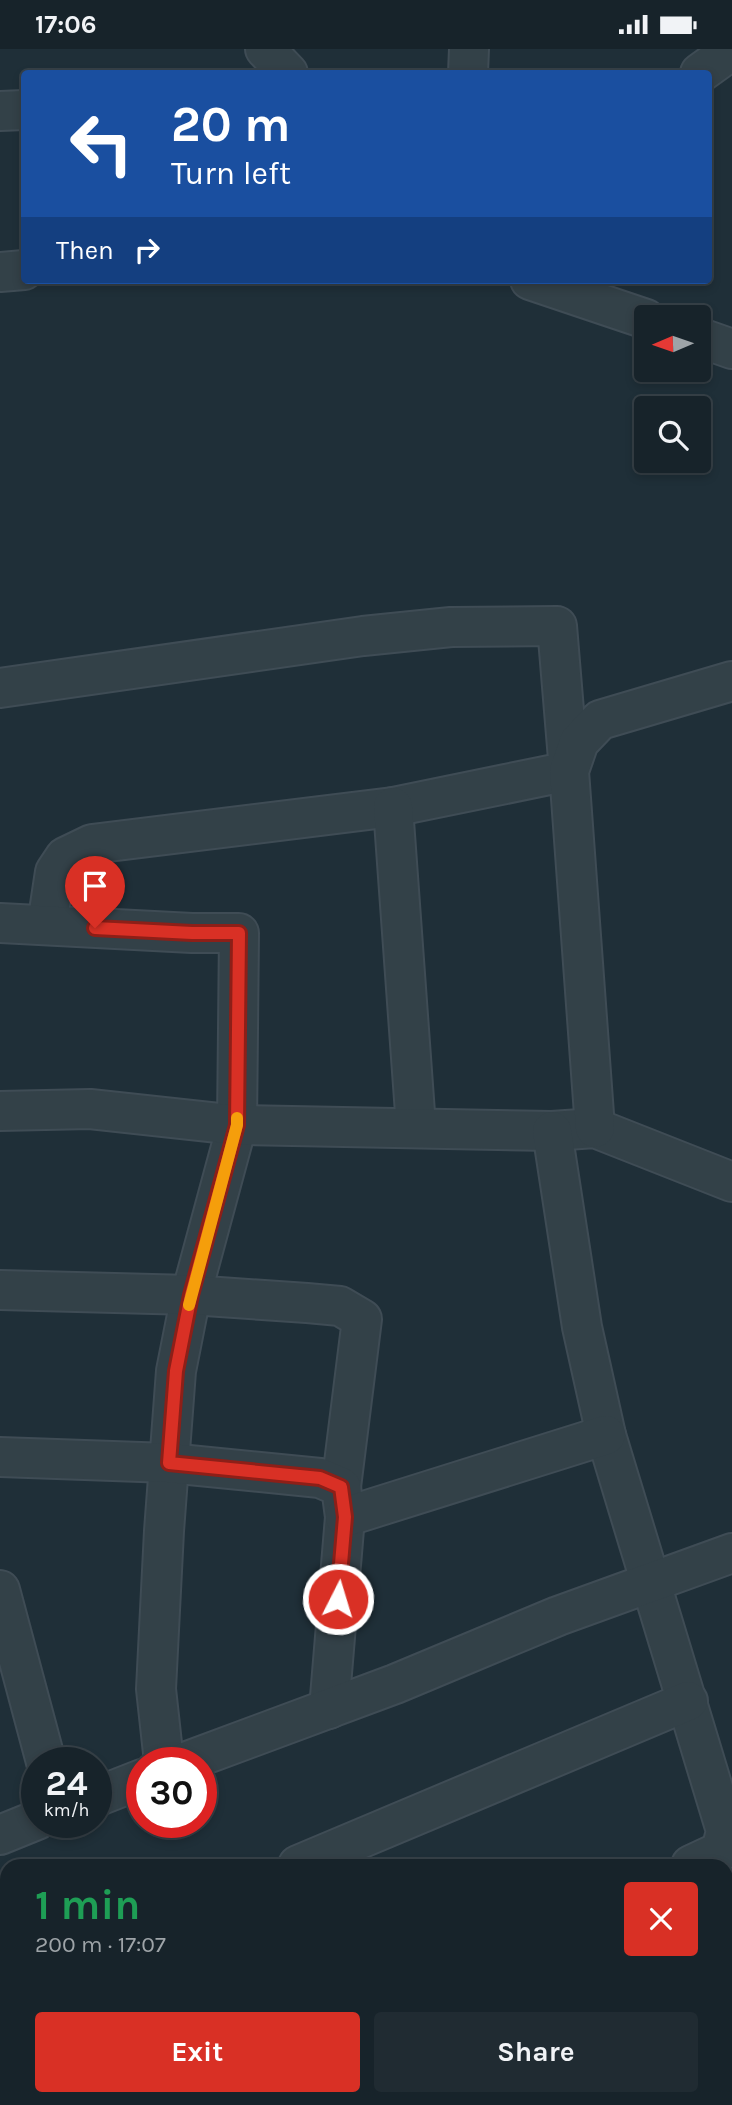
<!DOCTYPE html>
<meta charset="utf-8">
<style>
:root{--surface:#17232a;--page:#202b32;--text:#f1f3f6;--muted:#9ea4a8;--line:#364047;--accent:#d93025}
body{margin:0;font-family:Karla,sans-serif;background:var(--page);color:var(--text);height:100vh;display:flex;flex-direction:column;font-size:26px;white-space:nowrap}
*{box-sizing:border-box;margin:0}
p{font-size:23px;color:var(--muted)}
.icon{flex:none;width:38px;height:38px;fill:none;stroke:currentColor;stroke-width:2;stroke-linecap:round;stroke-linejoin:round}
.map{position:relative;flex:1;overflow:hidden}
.panel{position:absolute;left:0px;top:1810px;width:733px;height:247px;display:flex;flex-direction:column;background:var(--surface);border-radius:21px 21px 0 0;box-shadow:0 4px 10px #0003,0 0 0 2px var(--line)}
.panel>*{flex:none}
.top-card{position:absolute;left:21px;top:21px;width:691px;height:214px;border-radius:7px;box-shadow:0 4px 10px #0003,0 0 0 2px var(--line);background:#1a4fa0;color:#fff;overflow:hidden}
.needle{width:46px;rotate:268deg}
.buttons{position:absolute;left:634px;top:256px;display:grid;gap:14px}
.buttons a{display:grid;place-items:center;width:77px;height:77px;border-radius:7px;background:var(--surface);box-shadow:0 4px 10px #0003,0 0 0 2px var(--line);font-size:35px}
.speed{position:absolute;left:21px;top:1698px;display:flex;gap:14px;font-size:35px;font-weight:700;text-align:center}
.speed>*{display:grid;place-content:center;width:91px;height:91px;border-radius:50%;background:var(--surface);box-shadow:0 4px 10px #0003,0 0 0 2px var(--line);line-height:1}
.speed small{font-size:18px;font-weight:400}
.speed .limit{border:10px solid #d22;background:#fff;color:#111}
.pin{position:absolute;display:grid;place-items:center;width:60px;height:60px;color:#fff;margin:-72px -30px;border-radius:50% 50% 50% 0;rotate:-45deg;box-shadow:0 0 7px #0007}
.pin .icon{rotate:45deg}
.me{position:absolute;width:77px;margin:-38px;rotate:5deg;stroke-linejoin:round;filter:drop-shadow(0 0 5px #0008)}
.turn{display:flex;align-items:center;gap:24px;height:147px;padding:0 35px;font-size:32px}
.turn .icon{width:91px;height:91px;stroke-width:2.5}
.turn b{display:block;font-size:49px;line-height:60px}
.then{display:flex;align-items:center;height:66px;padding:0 35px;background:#0003;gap:14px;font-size:26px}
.round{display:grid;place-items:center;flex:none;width:74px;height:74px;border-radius:7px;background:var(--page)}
.head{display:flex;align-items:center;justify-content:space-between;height:119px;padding:0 35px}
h1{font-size:42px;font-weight:700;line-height:52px;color:#1e9e55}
.action{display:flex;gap:14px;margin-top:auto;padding:14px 35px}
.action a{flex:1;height:80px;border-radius:7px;background:var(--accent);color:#fff;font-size:28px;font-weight:700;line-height:80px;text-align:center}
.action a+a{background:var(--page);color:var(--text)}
.status{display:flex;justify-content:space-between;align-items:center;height:49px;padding:0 35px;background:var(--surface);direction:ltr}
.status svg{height:19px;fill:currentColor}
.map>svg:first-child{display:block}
</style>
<div class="status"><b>17:06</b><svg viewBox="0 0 49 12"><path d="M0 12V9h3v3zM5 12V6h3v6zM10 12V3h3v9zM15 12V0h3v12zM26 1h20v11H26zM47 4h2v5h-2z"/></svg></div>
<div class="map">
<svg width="732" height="2056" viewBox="0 0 732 2056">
<rect width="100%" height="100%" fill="#1f2f38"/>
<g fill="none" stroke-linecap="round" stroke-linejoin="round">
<defs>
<g id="minor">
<path d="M 265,0 L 288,24"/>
<path d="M 468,24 L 469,0"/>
<path d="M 700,24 L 732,1"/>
<path d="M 0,62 L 24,61"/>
<path d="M 0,223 L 24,221"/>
<path d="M 530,231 L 646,270"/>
<path d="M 698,288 L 732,300"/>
<path d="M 0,639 L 363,587 L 451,578 L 557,577 L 569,722 L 393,758 L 92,795 L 65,808 L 55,823 L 47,876"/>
<path d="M 393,758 L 416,1078"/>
<path d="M 0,874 L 192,884 L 239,884 L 237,1076 L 191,1246 L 176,1322 L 164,1482 L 156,1640 L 164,1713"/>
<path d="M 0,1062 L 90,1060 L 237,1076 L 552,1082 L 595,1079 L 732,1133"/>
<path d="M 595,1079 L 569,722 L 579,693 L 600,671 L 732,632"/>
<path d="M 552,1082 L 582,1278 L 606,1386 L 726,1782 L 721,1802 L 691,1816"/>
<path d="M 0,1241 L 191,1246 L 307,1254 L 340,1257 L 362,1270 L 341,1438"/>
<path d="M 0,1408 L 169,1414 L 320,1429 L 341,1438 L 345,1468 L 329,1660"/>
<path d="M 345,1468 L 606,1386"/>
<path d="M 0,1541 L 46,1713"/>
<path d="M 185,1713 L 395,1635 L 558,1567 L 732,1504"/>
<path d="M 96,1748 L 142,1730"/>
<path d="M 0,1786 L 37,1771"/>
<path d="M 298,1816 L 688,1652"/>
<path d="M 0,1943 L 7,1940"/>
<path d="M 268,2049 L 270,2056"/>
<path d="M 655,2049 L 657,2056"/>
<path d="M 110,2056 L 126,2049"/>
</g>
</defs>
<use href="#minor" stroke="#3f4c55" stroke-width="42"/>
<use href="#minor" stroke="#334148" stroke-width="38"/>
</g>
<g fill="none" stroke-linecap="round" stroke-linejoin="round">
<defs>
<path id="route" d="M 95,879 L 192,884 L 239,884 L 237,1076 L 191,1246 L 176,1322 L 169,1414 L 320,1429 L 341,1438 L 345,1468 L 338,1550"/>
</defs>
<use href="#route" stroke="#8d1f18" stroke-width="18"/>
<use href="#route" stroke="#d93025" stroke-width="12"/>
<path stroke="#f59e0b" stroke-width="12" d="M 189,1256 L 237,1076 L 237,1069"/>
</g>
</svg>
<div class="buttons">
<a><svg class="needle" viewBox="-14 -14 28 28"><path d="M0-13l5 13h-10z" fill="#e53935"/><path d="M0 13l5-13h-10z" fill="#9ea4a8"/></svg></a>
<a><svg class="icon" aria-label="search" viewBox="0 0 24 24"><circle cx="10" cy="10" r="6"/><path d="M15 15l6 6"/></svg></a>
</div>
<div class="speed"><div>24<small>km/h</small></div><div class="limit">30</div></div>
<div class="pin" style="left:95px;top:879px;background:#d93025"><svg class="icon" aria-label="arrive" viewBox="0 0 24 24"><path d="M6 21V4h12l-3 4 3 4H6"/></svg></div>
<svg class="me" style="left:338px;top:1550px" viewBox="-20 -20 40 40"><circle r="17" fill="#d93025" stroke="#fff" stroke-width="3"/><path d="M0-11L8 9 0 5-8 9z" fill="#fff"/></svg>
<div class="top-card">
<div class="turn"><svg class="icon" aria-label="left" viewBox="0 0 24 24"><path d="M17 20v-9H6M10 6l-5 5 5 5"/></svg><div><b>20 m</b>Turn left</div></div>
<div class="then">Then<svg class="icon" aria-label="right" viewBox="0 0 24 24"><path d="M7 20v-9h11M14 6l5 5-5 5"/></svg></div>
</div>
<section class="panel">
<div class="head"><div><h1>1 min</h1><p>200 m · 17:07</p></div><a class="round" style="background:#d93025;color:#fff"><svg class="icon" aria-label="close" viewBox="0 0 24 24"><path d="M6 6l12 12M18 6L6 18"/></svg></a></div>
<div class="action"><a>Exit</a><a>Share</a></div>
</section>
</div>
